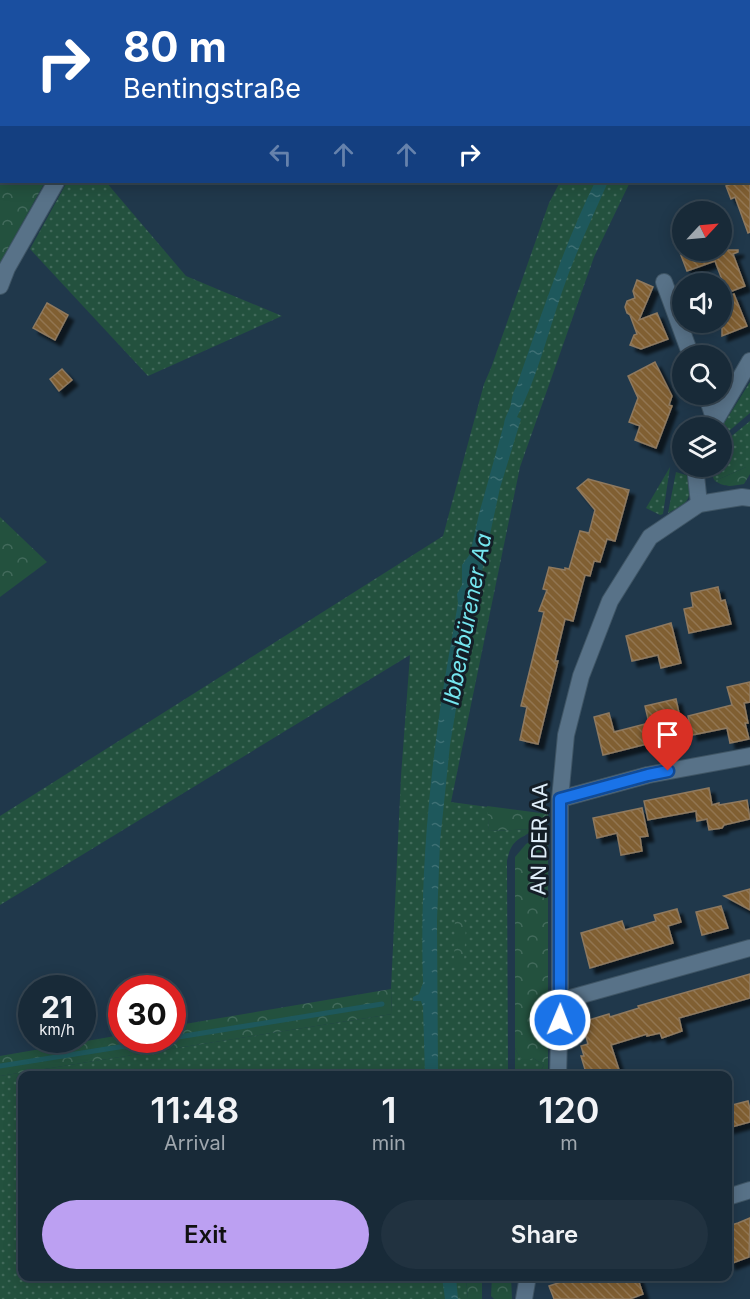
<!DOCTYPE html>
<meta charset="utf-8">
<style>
:root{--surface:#182a38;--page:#213240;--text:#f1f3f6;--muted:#9fa7ae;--line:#364653;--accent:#bca0f2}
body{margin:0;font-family:Inter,sans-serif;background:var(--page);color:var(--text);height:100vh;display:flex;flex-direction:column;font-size:22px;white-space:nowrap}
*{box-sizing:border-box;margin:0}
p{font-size:20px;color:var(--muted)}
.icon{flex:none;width:33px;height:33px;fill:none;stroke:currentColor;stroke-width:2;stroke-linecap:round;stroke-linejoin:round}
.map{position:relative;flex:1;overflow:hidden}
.panel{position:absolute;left:18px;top:1071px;width:714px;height:210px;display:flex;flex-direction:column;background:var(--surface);border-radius:12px;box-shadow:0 3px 15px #0003,0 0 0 2px var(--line)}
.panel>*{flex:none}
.hud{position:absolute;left:0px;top:0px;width:750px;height:183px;box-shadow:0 3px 15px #0003,0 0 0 2px var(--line);background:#1a4fa0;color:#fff;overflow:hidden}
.needle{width:39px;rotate:64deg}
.tools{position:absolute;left:672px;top:201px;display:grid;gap:12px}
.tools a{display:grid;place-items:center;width:60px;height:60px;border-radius:50%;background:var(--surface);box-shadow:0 3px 15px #0003,0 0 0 2px var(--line);font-size:30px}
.speed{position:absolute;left:18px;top:975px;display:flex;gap:12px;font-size:30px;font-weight:700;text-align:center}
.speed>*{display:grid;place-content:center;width:78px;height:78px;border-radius:50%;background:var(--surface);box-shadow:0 3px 15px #0003,0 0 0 2px var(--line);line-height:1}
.speed small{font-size:15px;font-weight:400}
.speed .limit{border:9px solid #d22;background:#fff;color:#111}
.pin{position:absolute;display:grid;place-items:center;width:51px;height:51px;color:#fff;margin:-62px -26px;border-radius:50% 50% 50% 0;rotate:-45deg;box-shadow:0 0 6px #0007}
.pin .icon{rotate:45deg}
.me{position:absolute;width:66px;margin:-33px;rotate:1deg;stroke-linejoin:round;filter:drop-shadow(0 0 4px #0008)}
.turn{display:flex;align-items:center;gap:21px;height:126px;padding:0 24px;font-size:27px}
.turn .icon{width:78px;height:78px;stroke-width:2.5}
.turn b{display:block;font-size:42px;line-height:51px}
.lanes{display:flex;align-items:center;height:57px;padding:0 24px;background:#0003;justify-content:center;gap:30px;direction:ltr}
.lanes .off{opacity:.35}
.eta{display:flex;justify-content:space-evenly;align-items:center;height:102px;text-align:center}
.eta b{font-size:36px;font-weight:600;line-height:42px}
.action{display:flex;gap:12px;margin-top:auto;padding:12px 24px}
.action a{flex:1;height:69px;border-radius:36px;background:var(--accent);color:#111;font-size:24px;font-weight:600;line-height:69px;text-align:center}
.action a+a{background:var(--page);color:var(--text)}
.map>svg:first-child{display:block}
</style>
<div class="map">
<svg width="750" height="1299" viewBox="0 0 750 1299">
<defs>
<pattern id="grass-dots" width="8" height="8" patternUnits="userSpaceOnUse" patternTransform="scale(1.5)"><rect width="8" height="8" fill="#23513e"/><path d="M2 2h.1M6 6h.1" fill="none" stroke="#426a5b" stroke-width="1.8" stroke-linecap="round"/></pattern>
<pattern id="forest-crowns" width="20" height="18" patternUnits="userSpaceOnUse" patternTransform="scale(1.5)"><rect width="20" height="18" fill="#23513e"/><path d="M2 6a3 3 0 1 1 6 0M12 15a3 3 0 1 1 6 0" fill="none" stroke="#426a5b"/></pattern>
<pattern id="water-ripples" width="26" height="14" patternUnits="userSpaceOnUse" patternTransform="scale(1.5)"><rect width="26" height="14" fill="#1e585c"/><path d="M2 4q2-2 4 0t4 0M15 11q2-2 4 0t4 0" fill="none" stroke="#3e7074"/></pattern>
<pattern id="building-back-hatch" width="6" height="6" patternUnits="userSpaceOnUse" patternTransform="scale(1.5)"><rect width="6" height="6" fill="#805f33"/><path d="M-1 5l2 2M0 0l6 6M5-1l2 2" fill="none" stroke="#927651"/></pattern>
<filter id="shadow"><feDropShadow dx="5.5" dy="5.5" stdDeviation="1.5" flood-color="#0009"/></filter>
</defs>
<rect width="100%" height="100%" fill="#20384b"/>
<g fill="url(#grass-dots)">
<path d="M 67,182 L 106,182 L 186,276 L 282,316 L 148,376 L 30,249 Z"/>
<path d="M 560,182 L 630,182 L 594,257 L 520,467 L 451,802 L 488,807 L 489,831 L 533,829 L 533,831 C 516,840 511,842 507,861 L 508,1075 L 22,1076 L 22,1276 L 468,1277 L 466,1280 L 468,1299 L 0,1299 L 0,1076 L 392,1014 L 391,989 L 401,776 L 410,655 L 0,905 L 0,816 L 443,536 L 484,384 L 491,368 L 549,203 Z"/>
<path d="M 750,382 L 750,413 L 722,437 L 721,428 Z"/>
<path d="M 750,421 L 750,467 L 746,467 L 715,481 L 707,467 L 722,466 L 722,444 Z"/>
<path d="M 670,467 L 663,514 L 660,515 L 646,508 Z"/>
<path d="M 676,472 L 689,476 C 690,501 691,501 668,513 Z"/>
<path d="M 515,1048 L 520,1058 L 533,1058 L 544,1065 L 538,1075 L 515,1075 Z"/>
</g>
<g fill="url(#forest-crowns)">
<path d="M 0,141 L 2,142 L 2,182 L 45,182 L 0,263 Z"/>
<path d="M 746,467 L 750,467 L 750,474 L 744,484 C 731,486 726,488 715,481 Z"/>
<path d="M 0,517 L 47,562 L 0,597 Z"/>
<path d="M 487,806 L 548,814 L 548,823 L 533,831 L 533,829 L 489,831 Z"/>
<path d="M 548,831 L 548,1075 L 538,1076 L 544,1065 L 533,1058 L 529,1060 L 520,1058 L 515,1048 L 515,857 L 526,844 Z"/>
<path d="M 460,916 L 464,920 L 466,924 L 464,960 L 462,966 L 454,967 L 455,918 Z"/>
<path d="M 391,989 L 392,1014 L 0,1076 L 0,1056 L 121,1035 L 122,1040 L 172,1040 L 173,1026 Z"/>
<path d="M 468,1277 L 480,1277 L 482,1281 L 482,1299 L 468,1299 L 466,1280 Z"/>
<path d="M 492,1277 L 511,1277 L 512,1299 L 494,1299 L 491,1296 Z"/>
</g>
<g fill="url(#water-ripples)">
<path d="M 595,182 L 608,182 C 592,218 575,254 562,292 C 548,333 537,378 517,417 L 521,419 L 500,488 L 468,636 L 450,745 L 440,842 L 437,920 L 438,1075 L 425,1075 L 423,1007 L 421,1001 L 413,1001 L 413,997 L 419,994 L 423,983 C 420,892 427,801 440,710 C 445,674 452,639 458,603 L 457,594 L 462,585 L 462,565 L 470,554 L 479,514 L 504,424 C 505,416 509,412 511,404 C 512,397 513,392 517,385 C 541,316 563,247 595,182 Z"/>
<path d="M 442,1277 L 456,1277 L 458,1299 L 445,1299 Z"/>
</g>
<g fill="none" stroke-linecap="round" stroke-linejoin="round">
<g stroke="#1e585c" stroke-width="5">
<path d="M 569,0 L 572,2"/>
<path d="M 172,1038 L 382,1004"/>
<path d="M 0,1066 L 163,1040"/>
</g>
</g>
<g fill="url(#building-back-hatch)" stroke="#8e795f" stroke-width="1.5" filter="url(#shadow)">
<path d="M 750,176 L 750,232 L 748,233 L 735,197 L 731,199 L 726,186 L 737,182 L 748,182 L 748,177 Z"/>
<path d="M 679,250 L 738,250 L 738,252 L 733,254 L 745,286 L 727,293 L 715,261 L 687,271 Z"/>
<path d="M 637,280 L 653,287 L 639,320 L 657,313 L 668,339 L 641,349 L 630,345 L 634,335 L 637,334 L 630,315 L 627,313 L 625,307 L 627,301 L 635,298 L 633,291 Z"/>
<path d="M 734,294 L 747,326 L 722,336 L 722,299 Z"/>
<path d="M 47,303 L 68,315 L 55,340 L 33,328 Z"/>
<path d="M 655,362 L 672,396 L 669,405 L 672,406 L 656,448 L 635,440 L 640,426 L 629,422 L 638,398 L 628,376 Z"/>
<path d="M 62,369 L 72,380 L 59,391 L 50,379 Z"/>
<path d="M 588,479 L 629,490 L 615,541 L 607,539 L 600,562 L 594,561 L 590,576 L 585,575 L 573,621 L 565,619 L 555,661 L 558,661 L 538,744 L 520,740 L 527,707 L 521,706 L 544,612 L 539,611 L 547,590 L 543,589 L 549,567 L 565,570 L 565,568 L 569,569 L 580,531 L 589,533 L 595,510 L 577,488 Z"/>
<path d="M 718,587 L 721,601 L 725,600 L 731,624 L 689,633 L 684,609 L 693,607 L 691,593 Z"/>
<path d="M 671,623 L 681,663 L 661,668 L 658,655 L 632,661 L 626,636 Z"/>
<path d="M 750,682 L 750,702 L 744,703 L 748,723 L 745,723 L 749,739 L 730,743 L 727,728 L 692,735 L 688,716 L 732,705 L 727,687 Z"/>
<path d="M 676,699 L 680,718 L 651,725 L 655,742 L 603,755 L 594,717 L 609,713 L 614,732 L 649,723 L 645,706 Z"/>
<path d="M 709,788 L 712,805 L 719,803 L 719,805 L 747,800 L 750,819 L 724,825 L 722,828 L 709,830 L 707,819 L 697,821 L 696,811 L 648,820 L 644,801 Z"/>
<path d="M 642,808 L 648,836 L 640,837 L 642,851 L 621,855 L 617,833 L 597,838 L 593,818 Z"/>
<path d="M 750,889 L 750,910 L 724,896 Z"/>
<path d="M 721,906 L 728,928 L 702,935 L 696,912 Z"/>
<path d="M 677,909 L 681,922 L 668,926 L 673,943 L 590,968 L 581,933 L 622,921 L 625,930 L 656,921 L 654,915 Z"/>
<path d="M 750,974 L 750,998 L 679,1018 L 682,1031 L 679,1032 L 662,1038 L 660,1033 L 647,1036 L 647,1034 L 611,1045 L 621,1076 L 587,1076 L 581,1056 L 584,1056 L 581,1046 L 588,1044 L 582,1022 L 609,1014 L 610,1017 L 639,1008 L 638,1006 Z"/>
<path d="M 748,1101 L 750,1109 L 750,1122 L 728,1128 L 728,1106 Z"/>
<path d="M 750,1218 L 749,1257 L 730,1264 L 728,1256 L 728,1226 L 738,1223 Z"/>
<path d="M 593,1276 L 637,1276 L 643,1294 L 630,1299 L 554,1299 L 549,1286 L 576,1277 L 577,1282 Z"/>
</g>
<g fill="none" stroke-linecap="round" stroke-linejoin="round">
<defs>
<g id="minor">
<path d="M 0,2 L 2,4"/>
<path d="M 664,282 L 691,356"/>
<path d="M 0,286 L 7,268 L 56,182"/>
<path d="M 706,394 L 715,421"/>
<path d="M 711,428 L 750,361"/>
<path d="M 695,466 L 699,504"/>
<path d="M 560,799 L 648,775 L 750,756"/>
<path d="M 560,1001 L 750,948"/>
<path d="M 558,1076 L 560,1001 L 560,799 L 566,735 L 581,676 L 610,601 L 650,537 L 699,504 L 742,497 L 750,498"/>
<path d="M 728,1197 L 750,1190"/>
<path d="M 524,1299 L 528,1276"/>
</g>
</defs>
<use href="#minor" stroke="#3f5565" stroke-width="18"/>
<use href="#minor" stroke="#587288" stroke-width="16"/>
</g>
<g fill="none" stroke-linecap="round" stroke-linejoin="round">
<defs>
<path id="route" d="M 560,1020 L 560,799 L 648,775 L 668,771"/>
</defs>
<use href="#route" stroke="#114b97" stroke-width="15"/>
<use href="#route" stroke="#1a73e8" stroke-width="10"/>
</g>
<g text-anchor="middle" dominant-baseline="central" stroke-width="6" stroke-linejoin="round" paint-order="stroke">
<g font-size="21" fill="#dfeefa" stroke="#141e27">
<text transform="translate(539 839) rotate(-89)">AN DER AA</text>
</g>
<g font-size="22" font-style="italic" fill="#75e6ef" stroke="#141e27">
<text transform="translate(467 619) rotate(-79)">Ibbenbürener Aa</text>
</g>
</g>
</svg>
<div class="tools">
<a><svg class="needle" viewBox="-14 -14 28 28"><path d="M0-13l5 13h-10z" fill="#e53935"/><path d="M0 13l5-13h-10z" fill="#9fa7ae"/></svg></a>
<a><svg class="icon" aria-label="sound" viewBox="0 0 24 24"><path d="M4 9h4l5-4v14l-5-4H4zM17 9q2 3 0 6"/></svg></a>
<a><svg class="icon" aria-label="search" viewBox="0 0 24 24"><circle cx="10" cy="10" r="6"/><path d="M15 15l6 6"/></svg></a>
<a><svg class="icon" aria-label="layers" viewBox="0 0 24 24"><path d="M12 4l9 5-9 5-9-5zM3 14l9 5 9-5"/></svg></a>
</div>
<div class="speed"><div>21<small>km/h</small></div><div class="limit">30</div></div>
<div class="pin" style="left:668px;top:771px;background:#d93025"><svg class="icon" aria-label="arrive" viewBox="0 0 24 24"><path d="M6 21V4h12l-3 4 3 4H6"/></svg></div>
<svg class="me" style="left:560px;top:1020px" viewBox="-20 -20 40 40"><circle r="17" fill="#1a73e8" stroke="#fff" stroke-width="3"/><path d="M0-11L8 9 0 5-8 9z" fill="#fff"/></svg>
<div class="hud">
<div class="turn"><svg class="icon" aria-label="right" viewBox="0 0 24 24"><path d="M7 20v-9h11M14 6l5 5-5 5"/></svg><div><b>80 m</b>Bentingstraße</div></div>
<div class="lanes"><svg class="icon off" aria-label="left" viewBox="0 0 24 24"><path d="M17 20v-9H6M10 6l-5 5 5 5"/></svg><svg class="icon off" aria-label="ahead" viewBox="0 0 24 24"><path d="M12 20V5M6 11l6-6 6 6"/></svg><svg class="icon off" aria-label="ahead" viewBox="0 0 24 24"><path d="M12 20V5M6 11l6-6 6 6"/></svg><svg class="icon" aria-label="right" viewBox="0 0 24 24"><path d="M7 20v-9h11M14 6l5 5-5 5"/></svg></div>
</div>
<section class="panel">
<div class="eta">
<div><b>11:48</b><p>Arrival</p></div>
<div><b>1</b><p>min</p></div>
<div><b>120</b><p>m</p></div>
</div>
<div class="action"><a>Exit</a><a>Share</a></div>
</section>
</div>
